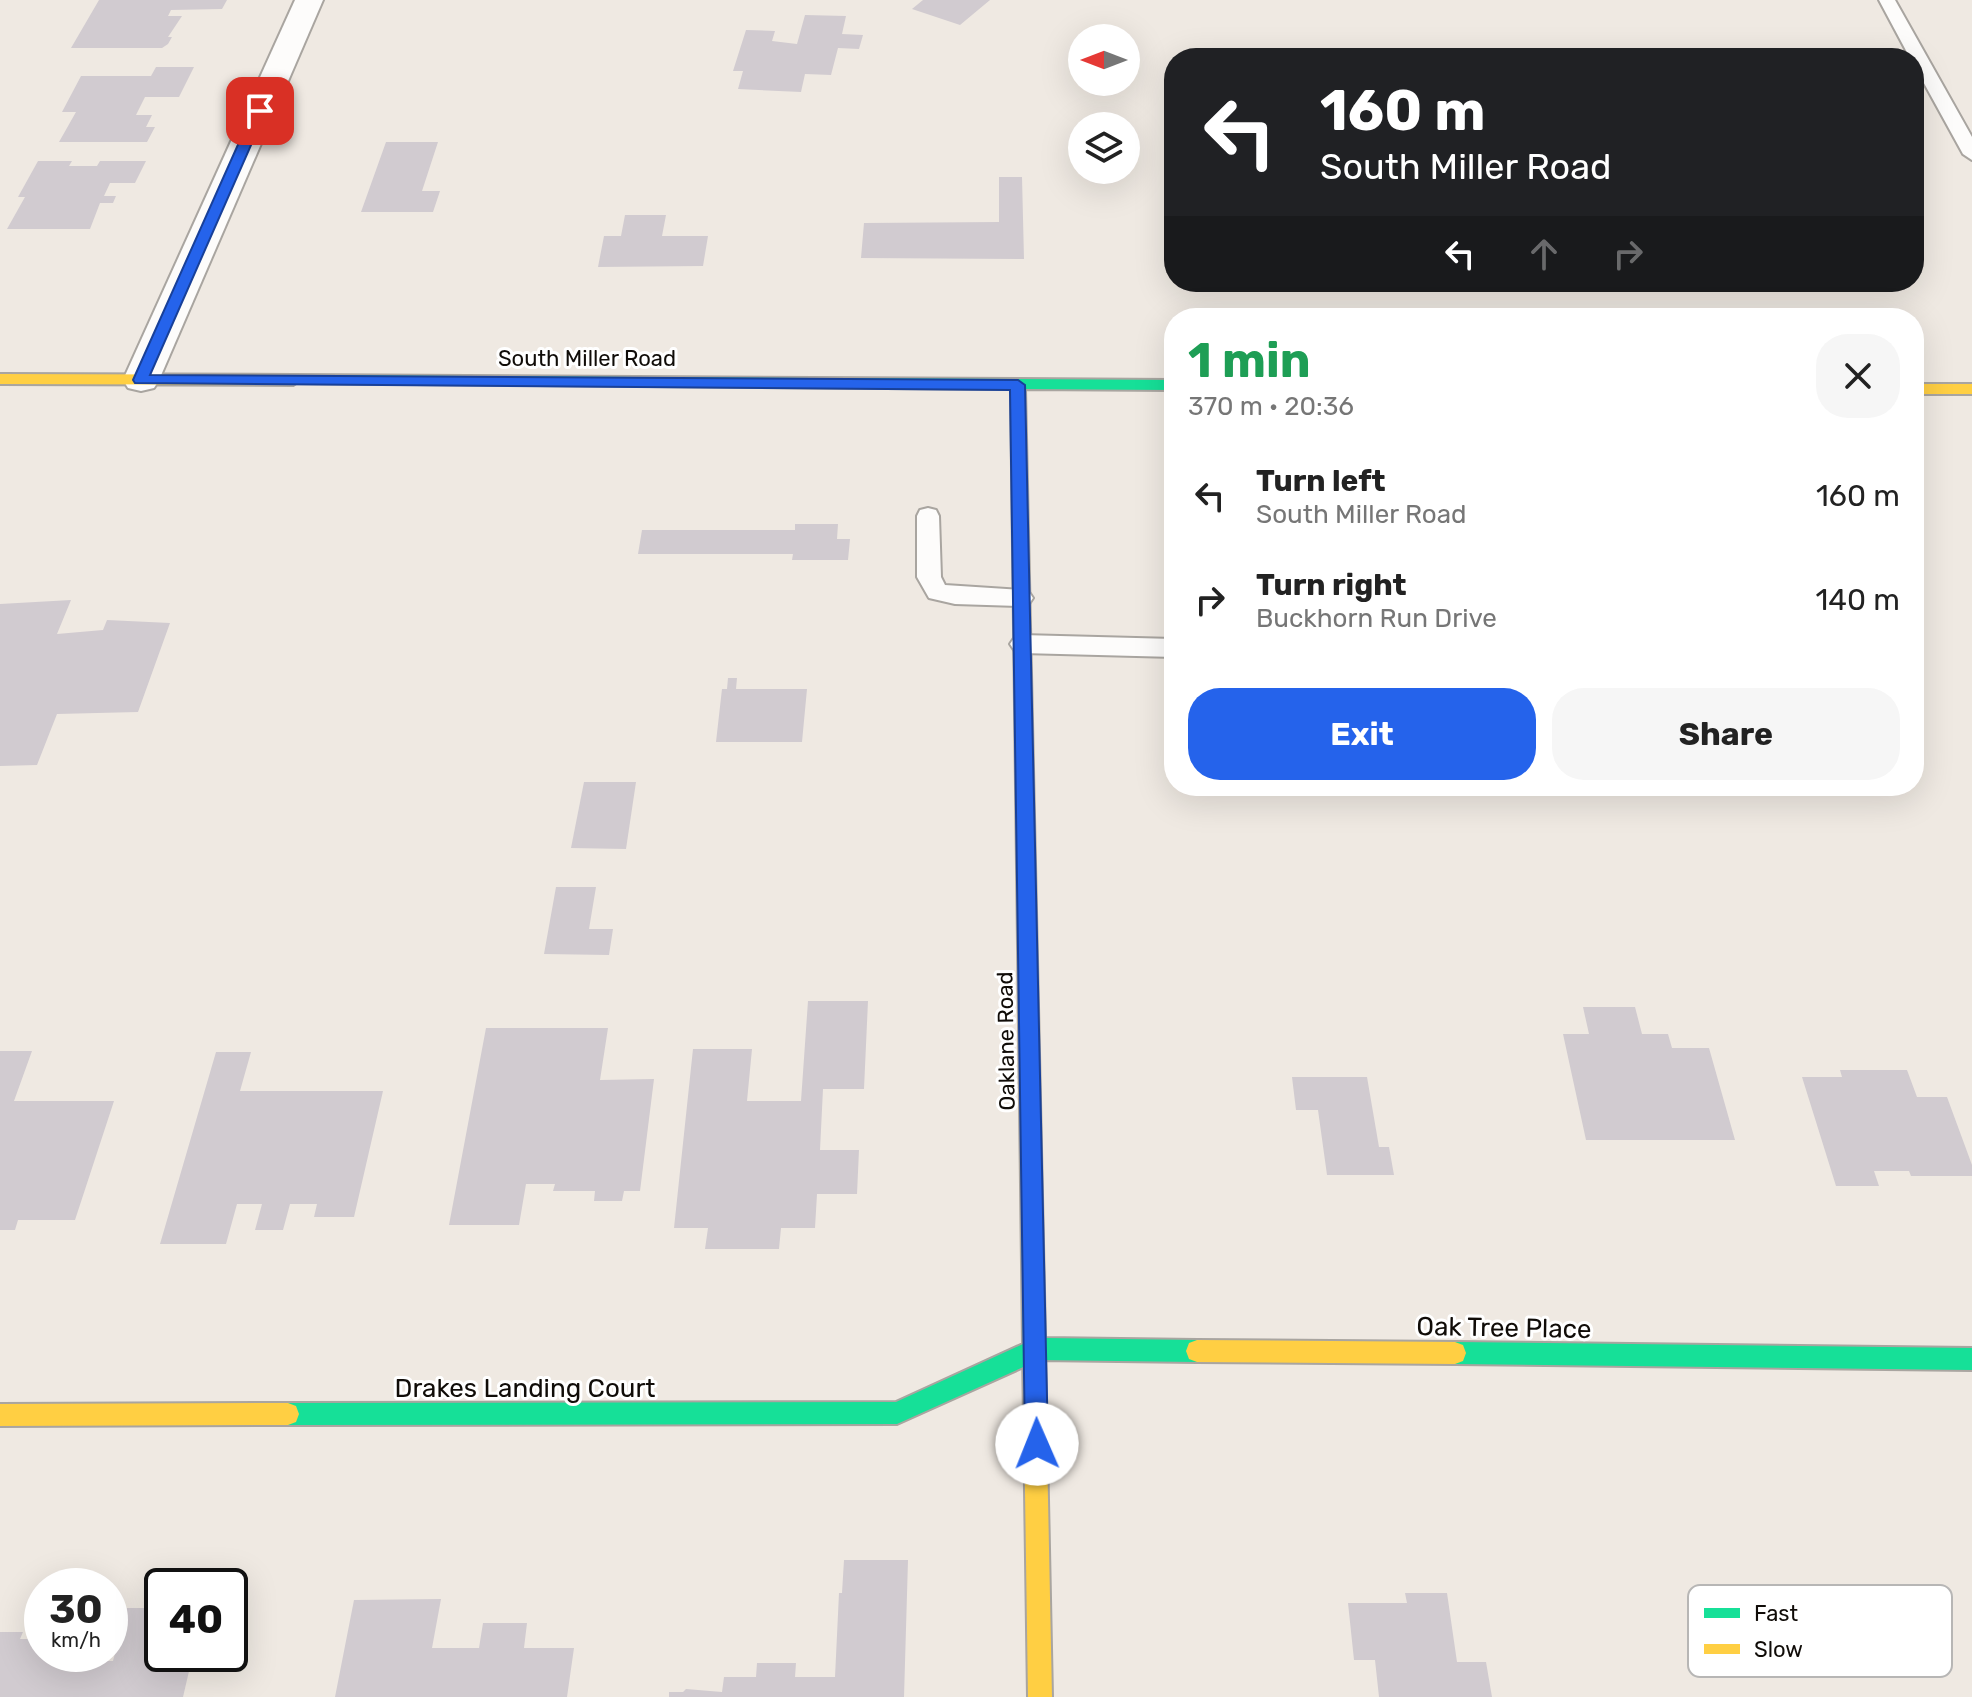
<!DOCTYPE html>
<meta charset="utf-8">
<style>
:root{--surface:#fff;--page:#f6f6f6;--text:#222;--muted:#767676;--accent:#2563eb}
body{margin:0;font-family:Rubik,sans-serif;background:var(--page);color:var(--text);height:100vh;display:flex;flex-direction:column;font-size:30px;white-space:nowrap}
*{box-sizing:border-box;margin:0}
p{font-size:26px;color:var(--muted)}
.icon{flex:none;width:44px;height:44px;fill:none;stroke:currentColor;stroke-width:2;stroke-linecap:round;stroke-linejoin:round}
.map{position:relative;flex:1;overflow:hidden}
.panel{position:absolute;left:1164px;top:308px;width:760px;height:488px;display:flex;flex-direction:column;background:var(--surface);border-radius:32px;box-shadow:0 8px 32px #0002}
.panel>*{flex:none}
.banner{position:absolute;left:1164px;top:48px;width:760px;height:244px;border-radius:32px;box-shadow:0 8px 32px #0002;background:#202124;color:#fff;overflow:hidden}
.needle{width:52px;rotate:270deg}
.buttons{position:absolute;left:1068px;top:24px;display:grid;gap:16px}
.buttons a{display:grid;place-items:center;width:72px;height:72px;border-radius:50%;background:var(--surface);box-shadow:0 8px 32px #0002;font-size:40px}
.speed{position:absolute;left:24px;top:1568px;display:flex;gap:16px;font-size:40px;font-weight:700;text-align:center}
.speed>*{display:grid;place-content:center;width:104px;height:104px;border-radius:50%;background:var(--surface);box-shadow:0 8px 32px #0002;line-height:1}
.speed small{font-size:20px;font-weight:400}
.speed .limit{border:4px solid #111;border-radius:12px;background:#fff;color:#111}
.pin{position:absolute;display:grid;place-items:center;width:68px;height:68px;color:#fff;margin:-34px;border-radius:16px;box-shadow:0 4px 12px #0006}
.me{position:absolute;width:88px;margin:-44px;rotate:359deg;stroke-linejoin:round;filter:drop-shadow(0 0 6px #0008)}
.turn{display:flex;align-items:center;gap:28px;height:168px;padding:0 24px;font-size:36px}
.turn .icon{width:104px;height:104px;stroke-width:2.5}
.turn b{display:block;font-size:56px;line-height:68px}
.lanes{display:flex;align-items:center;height:76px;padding:0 24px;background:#0003;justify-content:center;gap:40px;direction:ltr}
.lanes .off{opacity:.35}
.round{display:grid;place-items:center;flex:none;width:84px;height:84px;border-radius:32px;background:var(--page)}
.summary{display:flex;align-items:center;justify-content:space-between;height:136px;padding:0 24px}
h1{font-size:48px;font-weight:700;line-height:60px;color:#1e9e55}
.cta{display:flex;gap:16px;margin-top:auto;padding:16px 24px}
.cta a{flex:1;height:92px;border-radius:32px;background:var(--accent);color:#fff;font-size:32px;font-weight:700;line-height:92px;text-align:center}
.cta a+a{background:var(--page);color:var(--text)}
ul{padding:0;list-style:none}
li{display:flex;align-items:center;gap:24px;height:104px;padding:0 24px}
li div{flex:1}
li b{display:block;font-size:30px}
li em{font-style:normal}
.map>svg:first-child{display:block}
</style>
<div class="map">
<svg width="1972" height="1697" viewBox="0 0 1972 1697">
<rect width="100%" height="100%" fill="#efe9e2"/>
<g fill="#d1cbd0">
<path d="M 99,0 L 227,0 L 222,9 L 171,10 L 168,16 L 182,16 L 168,37 L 172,37 L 168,44 L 162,48 L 71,48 Z"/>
<path d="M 923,0 L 990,0 L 960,25 L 912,9 Z"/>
<path d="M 805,15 L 846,16 L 842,34 L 863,35 L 859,49 L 838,48 L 831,75 L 805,74 L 801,92 L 738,89 L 743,71 L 733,71 L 746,30 L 775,31 L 772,41 L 797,44 Z"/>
<path d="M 156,67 L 194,67 L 179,97 L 145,97 L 136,115 L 152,115 L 146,127 L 155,127 L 147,142 L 59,142 L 76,112 L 62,112 L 81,76 L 151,76 Z"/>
<path d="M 386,142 L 438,142 L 422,191 L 440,191 L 433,212 L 361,212 Z"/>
<path d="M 38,161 L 72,161 L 69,166 L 97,166 L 100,161 L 146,161 L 135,183 L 110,183 L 104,196 L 116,196 L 113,203 L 100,203 L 90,229 L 7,229 L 25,197 L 18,197 Z"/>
<path d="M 999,177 L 1022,177 L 1024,259 L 861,258 L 864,223 L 999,222 Z"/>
<path d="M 625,215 L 666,215 L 662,236 L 708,236 L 703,266 L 598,267 L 604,236 L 621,236 Z"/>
<path d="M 795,524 L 838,524 L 837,539 L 850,539 L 848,560 L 792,560 L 793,554 L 638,554 L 642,530 L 795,530 Z"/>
<path d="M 71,600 L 57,634 L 103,630 L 107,620 L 170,623 L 138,712 L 57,714 L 37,765 L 0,766 L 0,604 Z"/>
<path d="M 728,678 L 737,678 L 736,689 L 807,689 L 802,742 L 716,742 L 722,689 L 727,689 Z"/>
<path d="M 584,782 L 636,782 L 626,849 L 571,848 Z"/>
<path d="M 556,887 L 596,887 L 589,929 L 613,929 L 609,955 L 544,954 Z"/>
<path d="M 808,1001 L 868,1001 L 864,1089 L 823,1089 L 820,1150 L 859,1150 L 857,1194 L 817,1194 L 815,1228 L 781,1228 L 779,1249 L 705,1249 L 708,1228 L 674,1228 L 693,1049 L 752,1049 L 747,1101 L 801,1101 Z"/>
<path d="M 1583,1007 L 1635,1007 L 1642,1034 L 1668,1034 L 1672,1048 L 1709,1048 L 1735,1140 L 1586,1140 L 1563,1034 L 1589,1034 Z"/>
<path d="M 486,1028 L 608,1028 L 600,1080 L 654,1079 L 640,1191 L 624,1191 L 622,1201 L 594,1201 L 595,1191 L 553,1191 L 555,1184 L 526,1184 L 519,1225 L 449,1225 Z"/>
<path d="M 0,1051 L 32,1051 L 14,1101 L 114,1101 L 75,1220 L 18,1220 L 15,1230 L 0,1230 Z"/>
<path d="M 216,1052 L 251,1052 L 240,1091 L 383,1091 L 354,1217 L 314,1217 L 317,1204 L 290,1204 L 283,1230 L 255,1230 L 262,1204 L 237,1204 L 226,1244 L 160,1244 Z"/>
<path d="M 1840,1070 L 1907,1070 L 1917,1097 L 1947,1097 L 1972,1165 L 1972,1176 L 1911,1176 L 1909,1171 L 1874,1171 L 1879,1186 L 1836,1186 L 1802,1077 L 1842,1077 Z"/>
<path d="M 1292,1077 L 1367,1077 L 1379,1147 L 1389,1147 L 1394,1175 L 1327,1175 L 1318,1110 L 1296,1110 Z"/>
<path d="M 844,1560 L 908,1560 L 904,1697 L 669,1697 L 669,1692 L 683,1692 L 686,1689 L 722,1692 L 724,1677 L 756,1677 L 757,1663 L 796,1663 L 795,1677 L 835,1677 L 839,1593 L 842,1593 Z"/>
<path d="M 1405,1593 L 1447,1593 L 1457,1662 L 1486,1662 L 1492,1697 L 1379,1697 L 1375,1660 L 1354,1660 L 1348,1603 L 1407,1603 Z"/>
<path d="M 441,1599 L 432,1648 L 479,1648 L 483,1623 L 527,1623 L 524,1648 L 574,1648 L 567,1697 L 335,1697 L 354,1600 Z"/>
<path d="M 127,1608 L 162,1608 L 162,1654 L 193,1654 L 183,1697 L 0,1697 L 0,1632 L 23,1632 L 20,1639 L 42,1639 L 42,1654 L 75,1654 L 74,1661 L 113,1661 Z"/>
</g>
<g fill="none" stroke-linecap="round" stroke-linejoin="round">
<defs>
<g id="lane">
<path d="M 1879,0 L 1895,0 L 1972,137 L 1972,160 L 1963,154 L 1914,65 L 1914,58 L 1910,58 Z"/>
<path d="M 928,508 L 936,510 L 939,516 L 941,577 L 945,585 L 1021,590 L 1029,592 L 1033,598 L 1029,604 L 1021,606 L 955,604 L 929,598 L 917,577 L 917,516 L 920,510 Z"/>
<path d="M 1022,635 L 1174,639 L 1174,657 L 1022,653 L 1014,650 L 1010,644 L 1014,638 Z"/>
</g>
<path id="street" d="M 295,0 L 323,0 L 159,380 L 154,388 L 141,391 L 128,388 L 123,380 Z"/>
<g id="fast">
<path d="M 293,375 L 1174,380 L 1174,390 L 1025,389 L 1045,1338 L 1197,1340 L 1205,1343 L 1208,1351 L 1205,1359 L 1197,1362 L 1039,1360 L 897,1424 L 288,1425 L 280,1422 L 277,1414 L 280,1406 L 288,1403 L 896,1402 L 1023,1344 L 1011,389 L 288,383 L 288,377 Z"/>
<path d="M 1455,1342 L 1972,1348 L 1972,1370 L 1455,1364 L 1447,1361 L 1444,1353 L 1447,1345 Z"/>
</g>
<g id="slow">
<path d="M 0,374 L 293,375 L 300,380 L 293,385 L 0,384 Z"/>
<rect x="1914" y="384" width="58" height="10"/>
<path d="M 1034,1340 L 1042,1343 L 1045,1351 L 1052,1697 L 1028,1697 L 1023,1351 L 1026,1343 Z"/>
<path d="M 1197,1340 L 1455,1342 L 1463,1345 L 1466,1353 L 1463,1361 L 1455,1364 L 1197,1362 L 1189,1359 L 1186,1351 L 1189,1343 Z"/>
<path d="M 288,1403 L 296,1406 L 299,1414 L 296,1422 L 288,1425 L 0,1426 L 0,1404 Z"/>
</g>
</defs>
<use href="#lane" stroke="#a9a5a0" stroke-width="4"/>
<use href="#street" stroke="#a9a5a0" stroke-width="4"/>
<use href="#fast" stroke="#a9a5a0" stroke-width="4"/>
<use href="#slow" stroke="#a9a5a0" stroke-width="4"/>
<use href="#lane" fill="#fdfcfb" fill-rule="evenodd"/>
<use href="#street" fill="#fdfcfb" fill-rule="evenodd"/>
<use href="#fast" fill="#16e098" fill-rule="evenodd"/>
<use href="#slow" fill="#ffcf43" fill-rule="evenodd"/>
</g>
<path fill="#2563eb" stroke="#184099" stroke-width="2" d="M 260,107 L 266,111 L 150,375 L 1018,380 L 1025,385 L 1048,1444 L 1045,1452 L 1037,1455 L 1029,1452 L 1025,1444 L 1010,390 L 135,383 L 133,380 L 253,111 Z"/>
<g text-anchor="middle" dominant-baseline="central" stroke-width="6" stroke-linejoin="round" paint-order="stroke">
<g font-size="22" fill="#100c08" stroke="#fff">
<text x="587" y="358">South Miller Road</text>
<text transform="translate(1006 1041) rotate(-91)">Oaklane Road</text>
</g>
<g font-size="26" fill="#100c08" stroke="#fff">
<text transform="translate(1504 1328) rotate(1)">Oak Tree Place</text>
<text x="525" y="1388">Drakes Landing Court</text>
</g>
</g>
<rect x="1688" y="1585" width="264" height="92" rx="12" fill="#fff" stroke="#b7b6b5" stroke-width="2"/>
<rect x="1704" y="1608" width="36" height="10" fill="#16e098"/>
<rect x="1704" y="1644" width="36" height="10" fill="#ffcf43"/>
<g font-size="22" fill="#100c08">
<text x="1754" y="1621">Fast</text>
<text x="1754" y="1657">Slow</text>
</g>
</svg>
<div class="buttons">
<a><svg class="needle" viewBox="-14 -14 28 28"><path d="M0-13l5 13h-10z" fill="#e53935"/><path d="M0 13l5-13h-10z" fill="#767676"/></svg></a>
<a><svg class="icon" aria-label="layers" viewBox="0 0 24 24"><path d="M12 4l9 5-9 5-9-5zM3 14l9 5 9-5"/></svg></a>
</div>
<div class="speed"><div>30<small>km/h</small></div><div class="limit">40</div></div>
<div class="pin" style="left:260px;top:111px;background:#d93025"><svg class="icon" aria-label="arrive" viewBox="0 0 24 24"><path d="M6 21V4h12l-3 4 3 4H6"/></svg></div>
<svg class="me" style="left:1037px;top:1444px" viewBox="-20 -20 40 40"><circle r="19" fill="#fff"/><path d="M0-13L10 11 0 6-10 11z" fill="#2563eb"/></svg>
<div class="banner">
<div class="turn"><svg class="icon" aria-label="left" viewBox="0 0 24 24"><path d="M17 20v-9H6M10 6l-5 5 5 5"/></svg><div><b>160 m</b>South Miller Road</div></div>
<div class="lanes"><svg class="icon" aria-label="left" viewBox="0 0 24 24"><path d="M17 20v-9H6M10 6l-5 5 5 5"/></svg><svg class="icon off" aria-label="ahead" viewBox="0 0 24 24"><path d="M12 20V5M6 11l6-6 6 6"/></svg><svg class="icon off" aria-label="right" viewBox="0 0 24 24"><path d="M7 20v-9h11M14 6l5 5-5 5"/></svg></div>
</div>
<section class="panel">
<div class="summary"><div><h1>1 min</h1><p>370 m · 20:36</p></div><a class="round"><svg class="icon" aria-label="close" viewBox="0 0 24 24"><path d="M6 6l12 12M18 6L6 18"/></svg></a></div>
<ul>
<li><svg class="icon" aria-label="left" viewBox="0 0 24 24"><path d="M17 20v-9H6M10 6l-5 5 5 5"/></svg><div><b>Turn left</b><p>South Miller Road</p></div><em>160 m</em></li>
<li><svg class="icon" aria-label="right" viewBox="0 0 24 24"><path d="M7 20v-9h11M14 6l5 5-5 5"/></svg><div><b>Turn right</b><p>Buckhorn Run Drive</p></div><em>140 m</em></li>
</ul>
<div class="cta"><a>Exit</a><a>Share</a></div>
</section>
</div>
